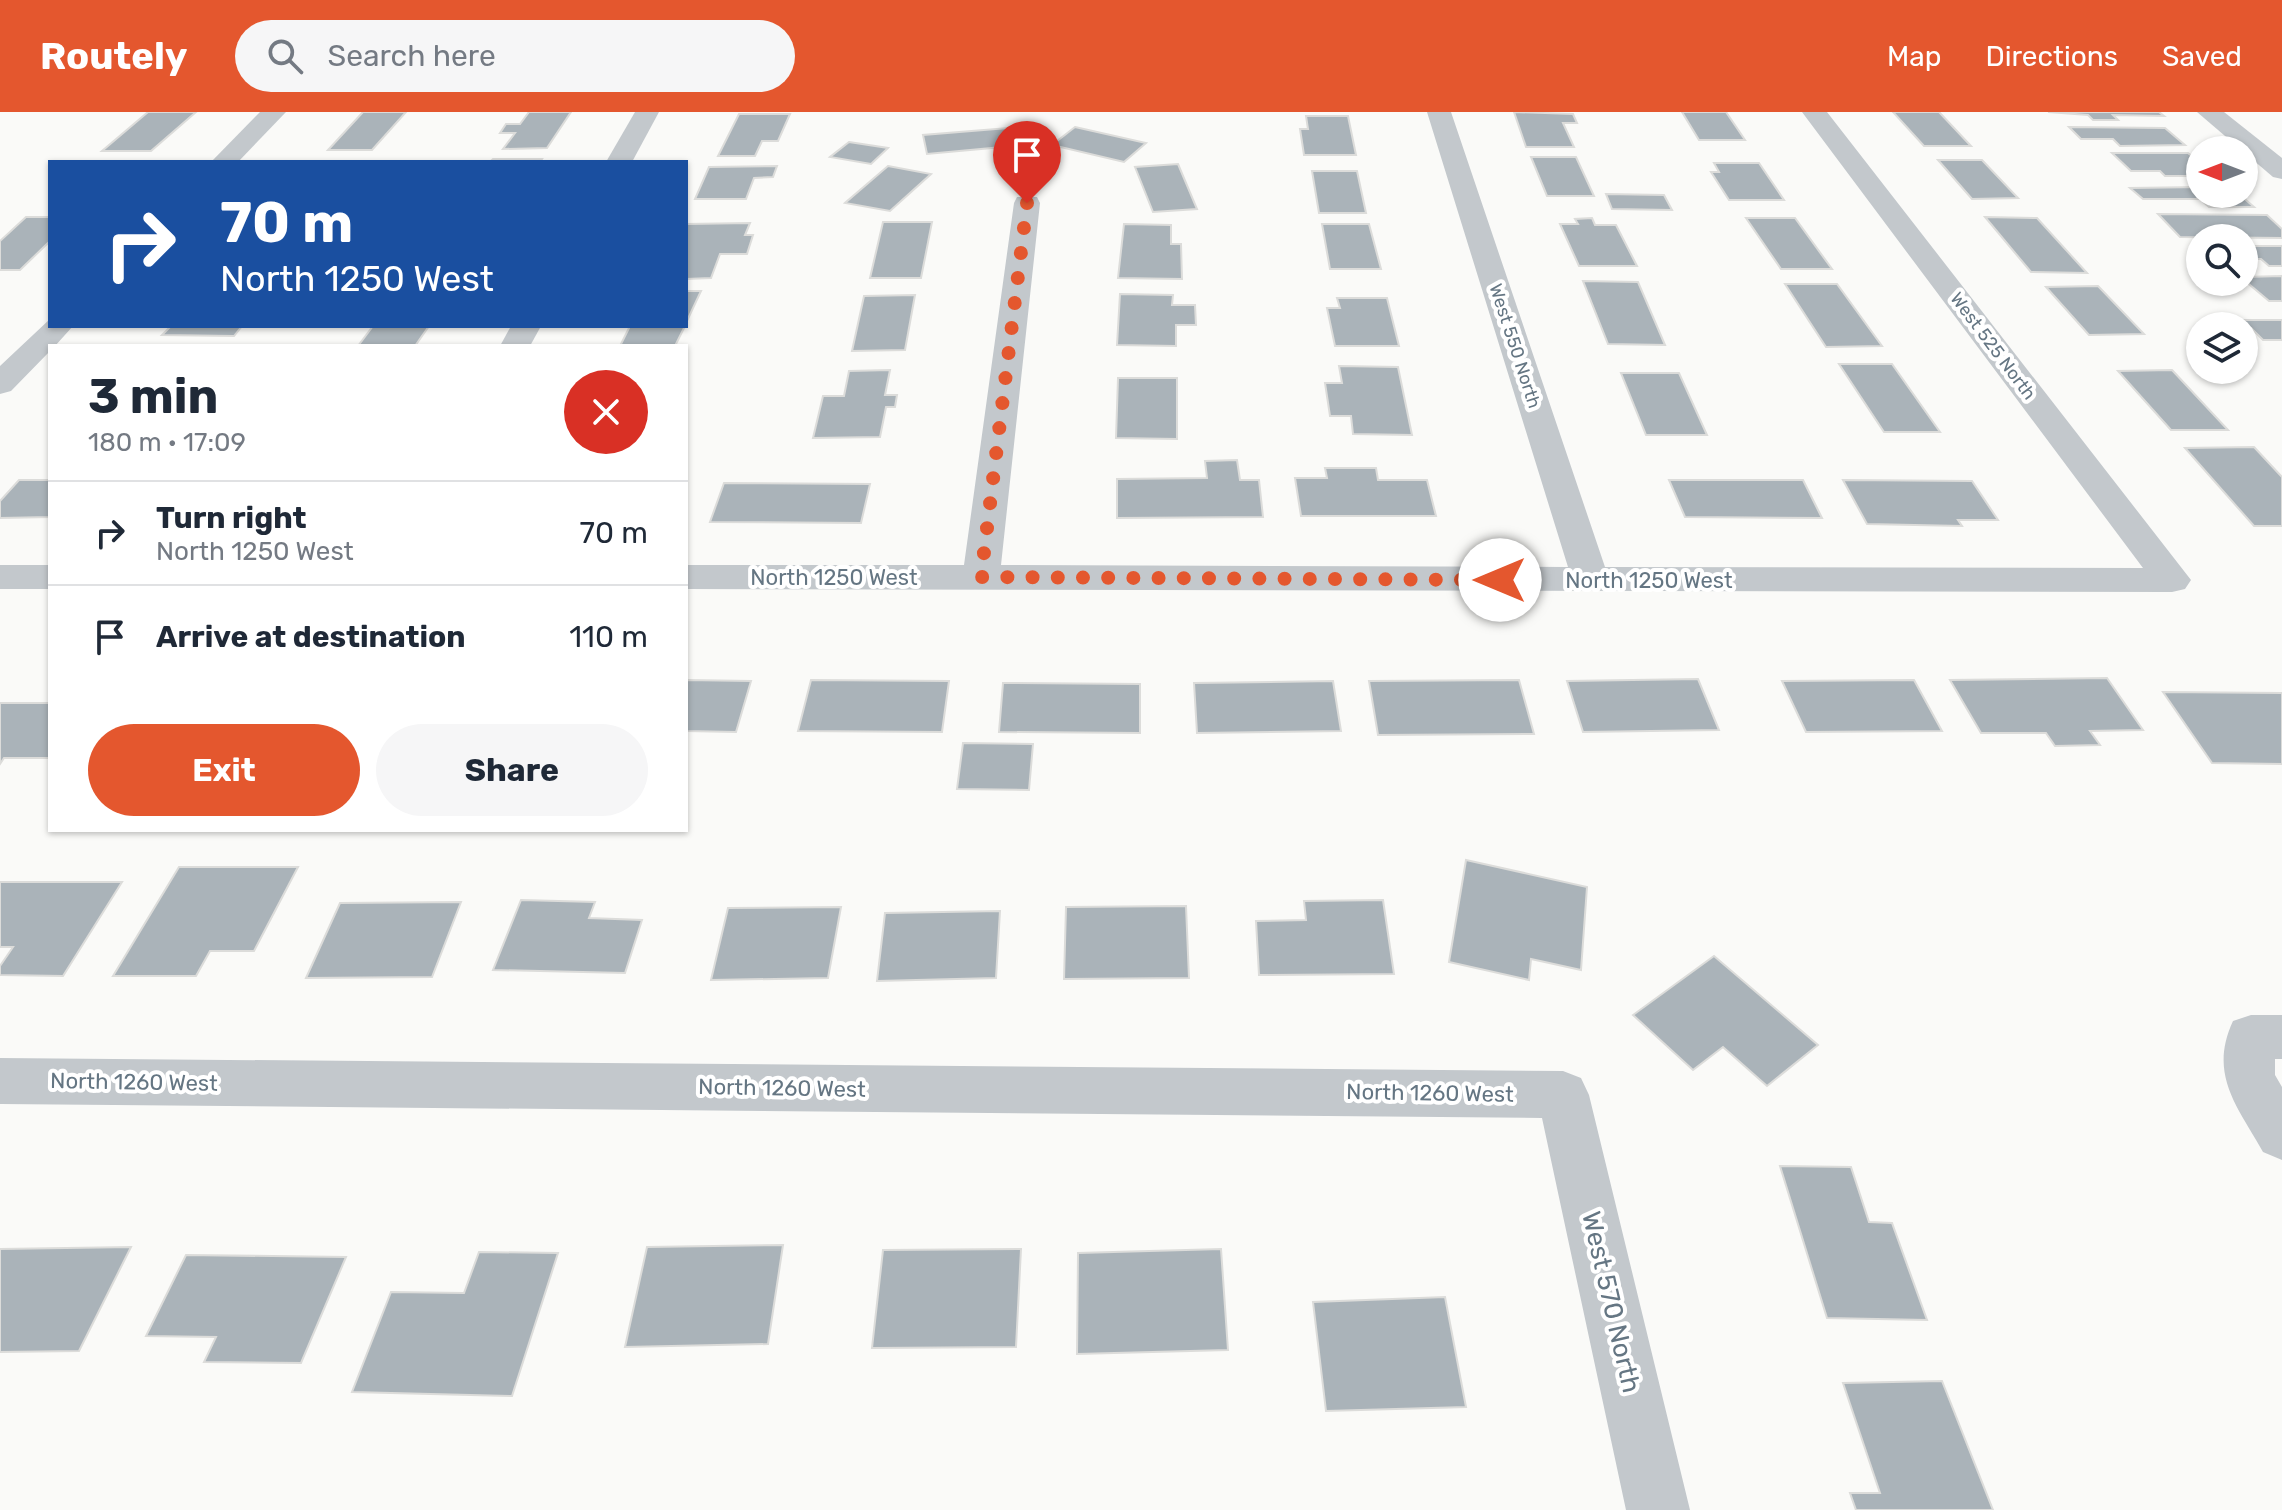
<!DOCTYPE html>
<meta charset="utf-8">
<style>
:root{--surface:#fff;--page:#f6f6f7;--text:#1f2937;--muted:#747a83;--line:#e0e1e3;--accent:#e4572e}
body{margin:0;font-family:Rubik,sans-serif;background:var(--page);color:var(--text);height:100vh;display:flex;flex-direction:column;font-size:30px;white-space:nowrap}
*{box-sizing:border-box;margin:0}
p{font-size:26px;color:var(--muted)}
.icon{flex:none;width:44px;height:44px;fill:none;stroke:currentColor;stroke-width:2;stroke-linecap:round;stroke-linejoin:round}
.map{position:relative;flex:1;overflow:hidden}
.drawer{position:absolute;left:48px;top:232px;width:640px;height:488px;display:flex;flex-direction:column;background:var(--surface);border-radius:0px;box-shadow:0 2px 6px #0004}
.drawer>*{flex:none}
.hud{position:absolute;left:48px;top:48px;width:640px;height:168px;border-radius:0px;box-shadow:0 2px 6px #0004;background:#1a4fa0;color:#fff;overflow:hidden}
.needle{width:52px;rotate:270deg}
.buttons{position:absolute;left:2186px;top:24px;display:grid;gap:16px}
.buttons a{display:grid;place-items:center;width:72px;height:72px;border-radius:50%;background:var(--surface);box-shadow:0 2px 6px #0004;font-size:40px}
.pin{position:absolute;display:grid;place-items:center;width:68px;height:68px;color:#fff;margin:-82px -34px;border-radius:50% 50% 50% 0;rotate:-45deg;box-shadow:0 0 8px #0007}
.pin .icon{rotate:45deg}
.me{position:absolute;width:88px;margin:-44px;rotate:270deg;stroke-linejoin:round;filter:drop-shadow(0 0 6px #0008)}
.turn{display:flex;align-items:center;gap:28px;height:168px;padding:0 40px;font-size:36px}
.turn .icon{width:104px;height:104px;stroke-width:2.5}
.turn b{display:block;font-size:56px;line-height:68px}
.round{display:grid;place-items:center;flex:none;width:84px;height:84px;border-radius:42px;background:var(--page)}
.summary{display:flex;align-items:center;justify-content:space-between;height:136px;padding:0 40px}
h1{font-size:48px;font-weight:700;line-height:60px}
.action{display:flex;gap:16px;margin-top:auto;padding:16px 40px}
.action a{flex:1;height:92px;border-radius:48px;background:var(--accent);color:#fff;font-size:32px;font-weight:700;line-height:92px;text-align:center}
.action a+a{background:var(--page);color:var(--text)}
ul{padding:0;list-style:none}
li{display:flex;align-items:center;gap:24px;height:104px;padding:0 40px;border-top:2px solid var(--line)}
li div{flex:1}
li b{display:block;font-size:30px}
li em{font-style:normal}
header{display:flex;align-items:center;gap:48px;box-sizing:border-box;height:112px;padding:0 40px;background:var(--accent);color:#fff}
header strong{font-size:38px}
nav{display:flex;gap:44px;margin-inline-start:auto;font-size:28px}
.search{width:560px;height:72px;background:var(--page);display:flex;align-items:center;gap:20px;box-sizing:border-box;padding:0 28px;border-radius:44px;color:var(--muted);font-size:30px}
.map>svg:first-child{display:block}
</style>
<header>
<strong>Routely</strong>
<div class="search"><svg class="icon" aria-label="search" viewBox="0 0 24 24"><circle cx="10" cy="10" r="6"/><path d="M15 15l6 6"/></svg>Search here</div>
<nav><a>Map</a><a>Directions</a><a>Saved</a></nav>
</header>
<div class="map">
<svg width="2282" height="1398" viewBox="0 0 2282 1398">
<rect width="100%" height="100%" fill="#fafaf8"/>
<g fill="#aab3b9" stroke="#dcdcda" stroke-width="2">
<path d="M 148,0 L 196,0 L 151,39 L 102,39 Z"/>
<path d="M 363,0 L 406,0 L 372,38 L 328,38 Z"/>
<path d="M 529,0 L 571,0 L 547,36 L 503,37 L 515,21 L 500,21 L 506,12 L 520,12 Z"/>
<path d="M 1514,0 L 1573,2 L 1577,11 L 1563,11 L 1574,35 L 1526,35 Z"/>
<path d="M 1682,0 L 1726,0 L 1745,28 L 1699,28 Z"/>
<path d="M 1893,0 L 1939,0 L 1971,34 L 1924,34 Z"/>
<path d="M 2048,0 L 2159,0 L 2164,4 L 2113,3 L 2118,8 L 2093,8 L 2088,3 Z"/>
<path d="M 739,2 L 790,2 L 778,29 L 762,29 L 755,44 L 718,44 Z"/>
<path d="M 1306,4 L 1348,4 L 1356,43 L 1304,43 L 1300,17 L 1308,17 Z"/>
<path d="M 1075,15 L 1146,31 L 1124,50 L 1052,33 Z"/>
<path d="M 2069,15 L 2165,16 L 2185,33 L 2120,34 L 2113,27 L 2081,27 Z"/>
<path d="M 1008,16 L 1013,34 L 927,42 L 923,23 Z"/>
<path d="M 849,30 L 888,36 L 871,52 L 830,45 Z"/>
<path d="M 2112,41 L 2188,41 L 2200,51 L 2200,64 L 2165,64 L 2160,59 L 2131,59 Z"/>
<path d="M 1531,45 L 1576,45 L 1594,84 L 1547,84 Z"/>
<path d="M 493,47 L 542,47 L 540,50 L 490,50 Z"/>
<path d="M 1938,48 L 1982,48 L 2018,86 L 1972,87 Z"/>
<path d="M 1714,51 L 1759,51 L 1784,88 L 1729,88 L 1711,60 L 1719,60 Z"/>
<path d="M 1178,52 L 1197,97 L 1153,100 L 1135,55 Z"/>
<path d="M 777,54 L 773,65 L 754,66 L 746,87 L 695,87 L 709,55 Z"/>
<path d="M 888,54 L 931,62 L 890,99 L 845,91 Z"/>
<path d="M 1312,59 L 1357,59 L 1366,101 L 1319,101 Z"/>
<path d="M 2200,75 L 2200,82 L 2239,82 L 2254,95 L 2209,95 L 2200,87 L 2143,87 L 2130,76 Z"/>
<path d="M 1606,82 L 1664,83 L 1672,98 L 1612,97 Z"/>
<path d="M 2158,102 L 2267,103 L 2282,117 L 2282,126 L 2180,125 Z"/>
<path d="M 26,105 L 50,105 L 50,129 L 20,158 L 0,158 L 0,129 Z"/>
<path d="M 1985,105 L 2037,106 L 2087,161 L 2031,160 Z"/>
<path d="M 1592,106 L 1595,113 L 1616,113 L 1637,154 L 1579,154 L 1560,112 L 1578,112 L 1575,107 Z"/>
<path d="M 1746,106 L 1795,106 L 1832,157 L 1781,157 Z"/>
<path d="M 883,110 L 932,110 L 921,166 L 870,166 Z"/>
<path d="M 750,111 L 745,123 L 753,123 L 747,142 L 720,142 L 711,166 L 686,167 L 686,112 Z"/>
<path d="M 1124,112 L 1171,113 L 1171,132 L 1181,132 L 1182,167 L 1118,166 Z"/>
<path d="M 1322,112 L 1369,112 L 1381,157 L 1330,157 Z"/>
<path d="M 2244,134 L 2282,134 L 2282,154 L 2269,154 L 2261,147 L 2244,147 Z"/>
<path d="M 2282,164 L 2282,189 L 2269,189 L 2244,168 L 2244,165 Z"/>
<path d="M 1583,169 L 1638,170 L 1665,233 L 1608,232 Z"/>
<path d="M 1785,172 L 1837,172 L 1882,234 L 1826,235 Z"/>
<path d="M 2098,174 L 2144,222 L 2089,223 L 2046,175 Z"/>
<path d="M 686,179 L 701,179 L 686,211 Z"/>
<path d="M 1120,182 L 1173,183 L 1172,193 L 1195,193 L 1196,213 L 1176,213 L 1176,234 L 1117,233 Z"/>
<path d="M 915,183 L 905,238 L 852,239 L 864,184 Z"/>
<path d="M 1337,186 L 1387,186 L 1399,234 L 1335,234 L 1327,196 L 1340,196 Z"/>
<path d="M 2232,208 L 2282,208 L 2282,228 L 2263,228 L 2251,216 L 2238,214 Z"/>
<path d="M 171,214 L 242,214 L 234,224 L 162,223 Z"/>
<path d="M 373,214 L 429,214 L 415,234 L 358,234 Z"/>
<path d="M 630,214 L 685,214 L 675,234 L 620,234 Z"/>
<path d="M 1839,252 L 1892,252 L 1940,320 L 1884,320 Z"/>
<path d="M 1339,254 L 1398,255 L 1412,323 L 1353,322 L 1351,304 L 1330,304 L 1325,271 L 1342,271 Z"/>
<path d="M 890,258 L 885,283 L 897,283 L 895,295 L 886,295 L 880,325 L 813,326 L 823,284 L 844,284 L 849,259 Z"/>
<path d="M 2172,258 L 2228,318 L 2171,318 L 2118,259 Z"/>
<path d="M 1621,261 L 1679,261 L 1707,323 L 1646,323 Z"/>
<path d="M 1118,266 L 1177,266 L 1177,327 L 1116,326 Z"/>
<path d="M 2254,335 L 2282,365 L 2282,414 L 2254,414 L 2185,336 Z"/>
<path d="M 1237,348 L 1240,368 L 1259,368 L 1263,405 L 1117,406 L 1117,367 L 1207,366 L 1205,349 Z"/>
<path d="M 1325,356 L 1376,356 L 1378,368 L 1427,368 L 1436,404 L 1301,404 L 1295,366 L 1327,366 Z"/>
<path d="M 19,368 L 50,368 L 50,405 L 0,406 L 0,389 Z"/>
<path d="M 1669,368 L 1803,368 L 1822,406 L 1685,405 Z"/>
<path d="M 1843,368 L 1972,369 L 1998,408 L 1958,408 L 1962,414 L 1867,412 Z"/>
<path d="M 724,371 L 870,372 L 861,411 L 710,410 Z"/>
<path d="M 2107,566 L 2143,618 L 2090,619 L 2100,633 L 2055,634 L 2046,621 L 1981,621 L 1950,568 Z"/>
<path d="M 1698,567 L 1719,618 L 1583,620 L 1567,569 Z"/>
<path d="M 686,568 L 751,569 L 736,620 L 686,619 Z"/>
<path d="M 811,568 L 949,569 L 942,620 L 798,619 Z"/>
<path d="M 1519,568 L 1534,622 L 1378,623 L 1369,569 Z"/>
<path d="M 1914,568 L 1942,619 L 1806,620 L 1782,569 Z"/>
<path d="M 1333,569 L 1341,619 L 1197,621 L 1194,571 Z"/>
<path d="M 1003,571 L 1140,572 L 1140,621 L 999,620 Z"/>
<path d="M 2163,580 L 2282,581 L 2282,652 L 2212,651 Z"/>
<path d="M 0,591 L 50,591 L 50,646 L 4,646 L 0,652 Z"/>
<path d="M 963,631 L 1033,632 L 1029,678 L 957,677 Z"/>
<path d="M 1466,748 L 1587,775 L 1581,858 L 1531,847 L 1529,868 L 1449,850 Z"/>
<path d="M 179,755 L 298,755 L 254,839 L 210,839 L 196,864 L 113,864 Z"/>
<path d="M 0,770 L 122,770 L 63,864 L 0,863 L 0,854 L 13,835 L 0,835 Z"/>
<path d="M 521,788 L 595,790 L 589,806 L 642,808 L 625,861 L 493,858 Z"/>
<path d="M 1383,788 L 1394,862 L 1259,863 L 1256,809 L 1306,808 L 1304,789 Z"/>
<path d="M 461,790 L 432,865 L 306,866 L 340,791 Z"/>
<path d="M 1186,794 L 1189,866 L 1064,867 L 1066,795 Z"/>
<path d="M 841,795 L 828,866 L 711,868 L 728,796 Z"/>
<path d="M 1000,799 L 996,866 L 877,869 L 885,801 Z"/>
<path d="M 1714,844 L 1818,933 L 1767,974 L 1723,935 L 1693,958 L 1633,903 Z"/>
<path d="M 1780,1054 L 1851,1055 L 1869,1110 L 1892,1111 L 1927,1208 L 1827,1206 Z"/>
<path d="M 783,1133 L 768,1232 L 625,1235 L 647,1135 Z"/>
<path d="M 131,1135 L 79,1239 L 0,1240 L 0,1137 Z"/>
<path d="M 1021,1137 L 1016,1235 L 872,1236 L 883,1138 Z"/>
<path d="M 1221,1137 L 1228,1238 L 1077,1242 L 1078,1141 Z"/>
<path d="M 479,1140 L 558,1141 L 512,1284 L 352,1280 L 391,1180 L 464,1181 Z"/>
<path d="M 186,1143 L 346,1145 L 301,1251 L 204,1250 L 216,1225 L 146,1224 Z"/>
<path d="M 1445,1185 L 1466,1295 L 1326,1299 L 1313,1190 Z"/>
<path d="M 1942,1269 L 1993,1398 L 1856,1398 L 1850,1381 L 1880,1381 L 1843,1271 Z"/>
</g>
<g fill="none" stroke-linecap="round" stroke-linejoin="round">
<g fill="#c3c8cc" fill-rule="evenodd">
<path d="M 260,0 L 286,0 L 238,50 L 211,50 Z"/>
<path d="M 635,0 L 659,0 L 632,50 L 606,50 Z"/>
<path d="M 1427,0 L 1451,0 L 1605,455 L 2143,456 L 1802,0 L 1827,0 L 2191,468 L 2185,477 L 2172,480 L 686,477 L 686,453 L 964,453 L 1014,91 L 1017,85 L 1037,85 L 1040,91 L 1001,453 L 1568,455 Z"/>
<path d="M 2197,0 L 2224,0 L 2282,46 L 2282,67 L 2273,65 Z"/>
<path d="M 50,207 L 50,214 L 73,214 L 55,234 L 50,234 L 50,239 L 11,279 L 0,282 L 0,254 Z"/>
<path d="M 511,214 L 541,214 L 530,234 L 500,234 Z"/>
<rect x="0" y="453" width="50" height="24"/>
<path d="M 2251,903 L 2282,903 L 2282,947 L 2275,947 L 2275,963 L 2282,975 L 2282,1048 L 2263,1040 C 2238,995 2208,963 2233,909 Z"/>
<path d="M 0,946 L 1563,959 L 1581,966 L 1589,983 L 1690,1398 L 1626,1398 L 1542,1006 L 0,992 Z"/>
</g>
</g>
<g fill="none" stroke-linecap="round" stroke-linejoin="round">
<path stroke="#e4572e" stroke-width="14" stroke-dasharray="0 25.2" d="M 1027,91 L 981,465 L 1500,468"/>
</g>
<g text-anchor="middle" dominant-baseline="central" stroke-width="8" stroke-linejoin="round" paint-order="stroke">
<g font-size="18" fill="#657683" stroke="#fff">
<text transform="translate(1515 234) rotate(72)">West 550 North</text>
<text transform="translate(1993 234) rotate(53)">West 525 North</text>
</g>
<g font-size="22" fill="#657683" stroke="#fff">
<text x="834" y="465">North 1250 West</text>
<text x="1649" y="468">North 1250 West</text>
<text transform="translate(134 970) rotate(1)">North 1260 West</text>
<text transform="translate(782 976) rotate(1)">North 1260 West</text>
<text transform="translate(1430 981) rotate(1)">North 1260 West</text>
</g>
<g font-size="26" fill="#657683" stroke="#fff">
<text transform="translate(1611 1190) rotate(77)">West 570 North</text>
</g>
</g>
</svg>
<div class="buttons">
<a><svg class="needle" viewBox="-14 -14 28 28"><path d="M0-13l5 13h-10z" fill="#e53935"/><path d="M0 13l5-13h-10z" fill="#747a83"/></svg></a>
<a><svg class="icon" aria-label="search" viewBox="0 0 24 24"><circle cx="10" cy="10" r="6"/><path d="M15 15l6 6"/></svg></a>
<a><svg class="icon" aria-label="layers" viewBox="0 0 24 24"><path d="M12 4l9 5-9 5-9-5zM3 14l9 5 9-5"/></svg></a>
</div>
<div class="pin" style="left:1027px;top:91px;background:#d93025"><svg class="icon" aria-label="arrive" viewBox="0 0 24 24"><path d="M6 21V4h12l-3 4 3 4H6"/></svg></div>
<svg class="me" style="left:1500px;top:468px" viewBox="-20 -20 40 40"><circle r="19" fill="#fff"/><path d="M0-13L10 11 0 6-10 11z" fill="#e4572e"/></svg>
<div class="hud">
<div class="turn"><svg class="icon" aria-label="right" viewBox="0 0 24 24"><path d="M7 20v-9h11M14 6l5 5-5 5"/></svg><div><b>70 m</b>North 1250 West</div></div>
</div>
<section class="drawer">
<div class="summary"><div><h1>3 min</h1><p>180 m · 17:09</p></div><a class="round" style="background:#d93025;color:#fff"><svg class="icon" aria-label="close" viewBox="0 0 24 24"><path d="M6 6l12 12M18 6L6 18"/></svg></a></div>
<ul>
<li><svg class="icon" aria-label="right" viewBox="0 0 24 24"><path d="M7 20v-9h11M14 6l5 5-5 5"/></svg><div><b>Turn right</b><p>North 1250 West</p></div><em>70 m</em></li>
<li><svg class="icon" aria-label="arrive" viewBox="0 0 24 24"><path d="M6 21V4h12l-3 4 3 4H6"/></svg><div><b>Arrive at destination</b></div><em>110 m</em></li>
</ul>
<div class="action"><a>Exit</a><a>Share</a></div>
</section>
</div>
